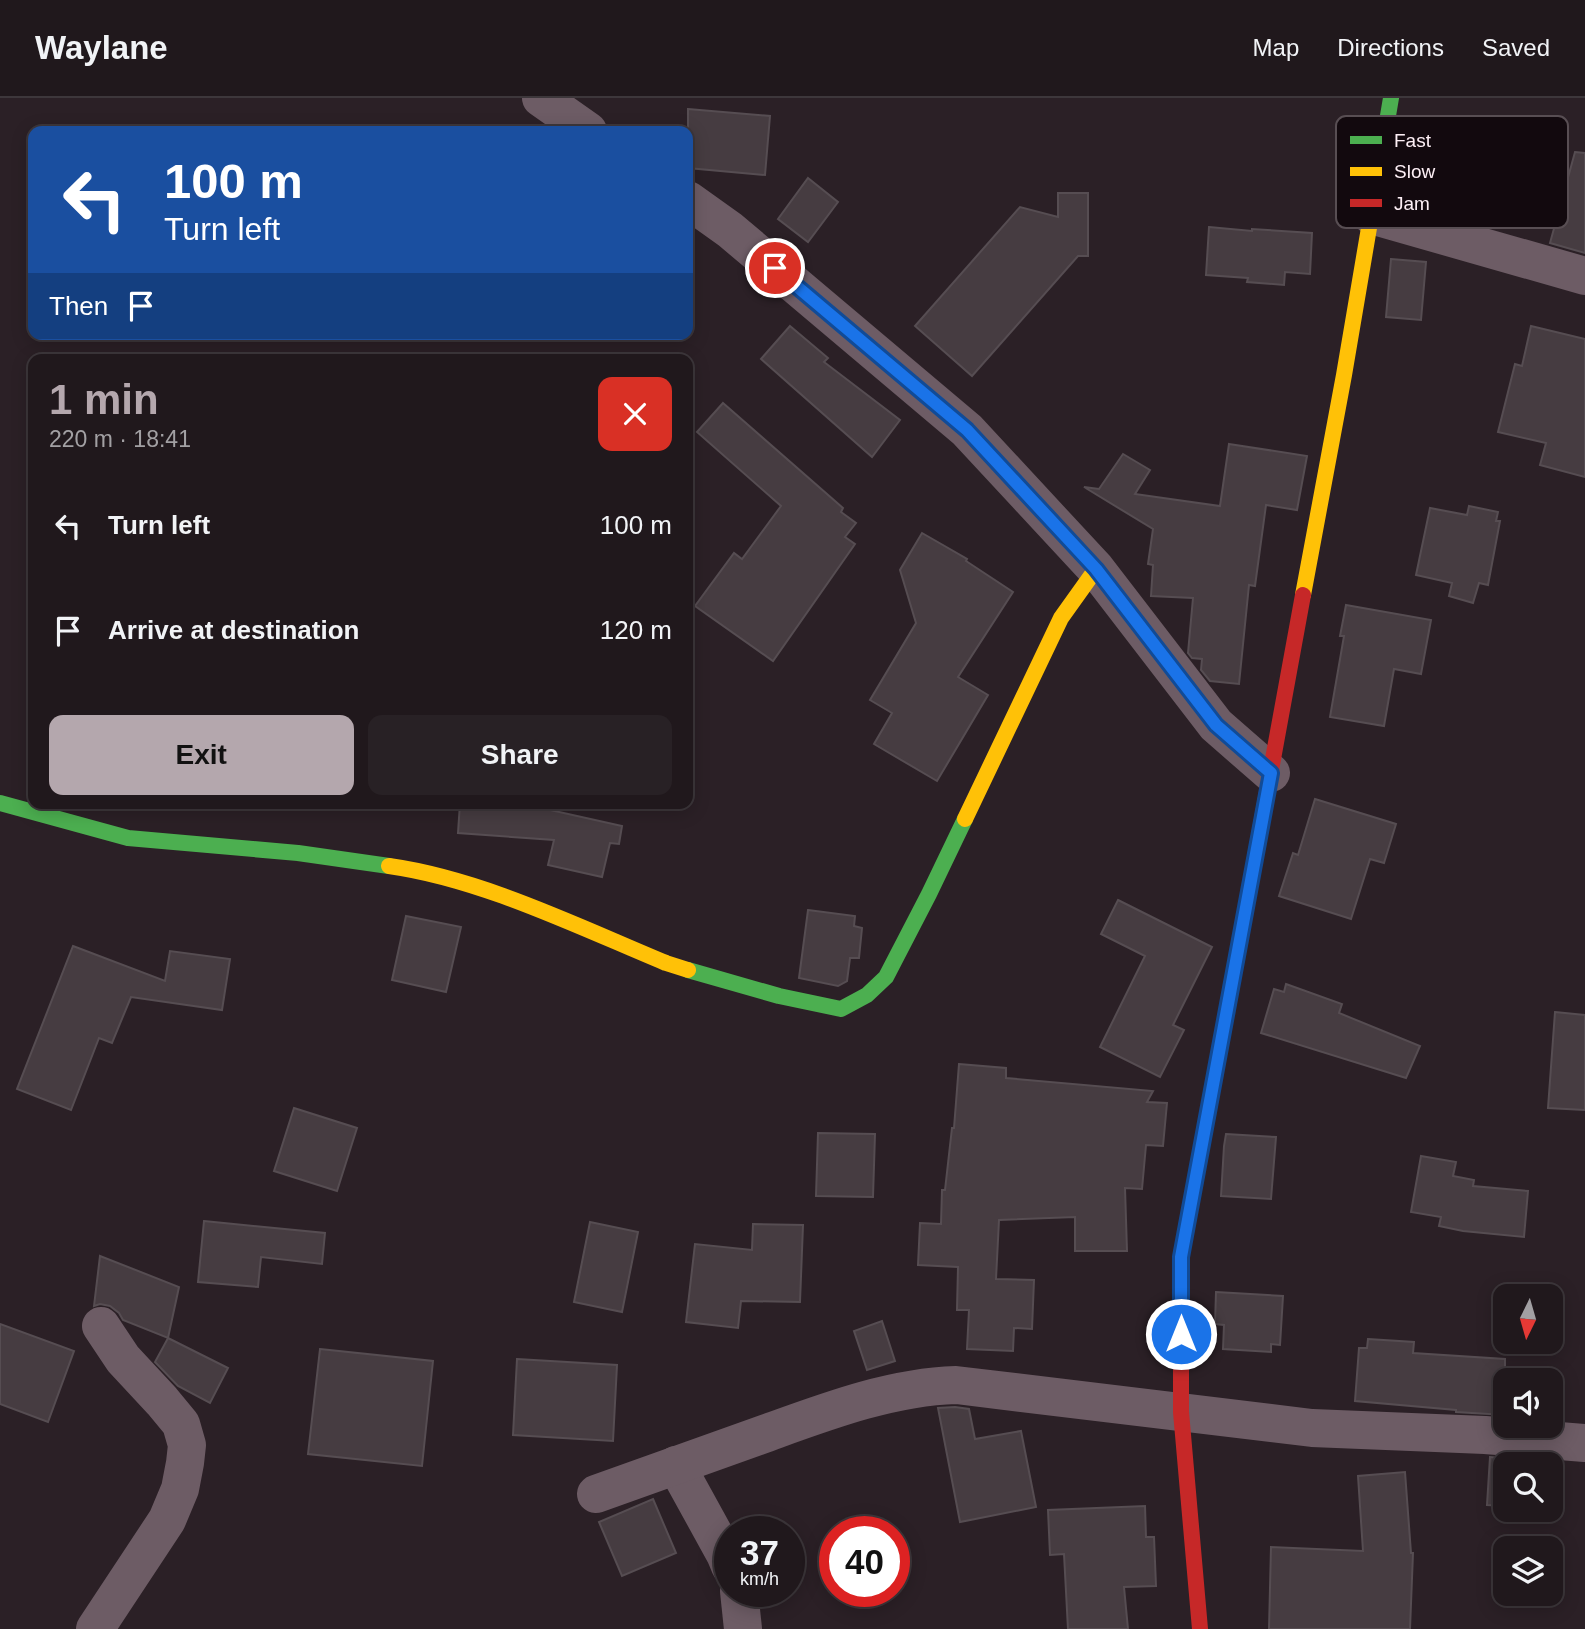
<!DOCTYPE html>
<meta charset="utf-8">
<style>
:root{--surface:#20181c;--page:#282125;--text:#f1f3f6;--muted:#a2a0a3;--line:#3d373b;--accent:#b4a7ad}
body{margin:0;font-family:Arial,sans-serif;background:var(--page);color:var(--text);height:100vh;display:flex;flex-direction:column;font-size:26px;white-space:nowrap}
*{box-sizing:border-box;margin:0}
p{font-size:23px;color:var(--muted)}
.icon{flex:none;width:38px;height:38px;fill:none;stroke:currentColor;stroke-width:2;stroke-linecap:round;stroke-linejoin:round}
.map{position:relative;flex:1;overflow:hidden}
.sheet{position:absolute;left:28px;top:256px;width:665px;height:455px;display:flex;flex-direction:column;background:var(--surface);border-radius:14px;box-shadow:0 4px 18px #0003,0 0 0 2px var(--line)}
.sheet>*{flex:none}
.guide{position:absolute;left:28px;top:28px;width:665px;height:214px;border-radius:14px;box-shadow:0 4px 18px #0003,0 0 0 2px var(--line);background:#1a4fa0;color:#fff;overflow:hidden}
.needle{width:46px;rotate:185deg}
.fabs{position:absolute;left:1493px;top:1186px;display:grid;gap:14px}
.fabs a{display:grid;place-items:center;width:70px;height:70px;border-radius:14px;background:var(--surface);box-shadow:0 4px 18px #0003,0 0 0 2px var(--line);font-size:35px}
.speed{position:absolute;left:714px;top:1418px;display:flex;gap:14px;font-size:35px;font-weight:700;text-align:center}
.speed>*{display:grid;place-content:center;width:91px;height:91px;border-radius:50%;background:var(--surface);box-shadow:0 4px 18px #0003,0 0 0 2px var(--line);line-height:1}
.speed small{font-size:18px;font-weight:400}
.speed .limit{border:10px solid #d22;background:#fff;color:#111}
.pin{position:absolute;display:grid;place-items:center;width:60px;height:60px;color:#fff;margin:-30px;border:4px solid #fff;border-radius:50%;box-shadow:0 2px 7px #0007}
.me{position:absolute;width:77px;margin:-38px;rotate:0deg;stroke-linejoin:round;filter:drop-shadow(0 0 5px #0008)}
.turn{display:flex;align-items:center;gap:24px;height:147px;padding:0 21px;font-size:32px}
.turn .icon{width:91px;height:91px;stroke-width:2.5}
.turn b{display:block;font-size:49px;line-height:60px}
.then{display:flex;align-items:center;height:66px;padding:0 21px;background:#0003;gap:14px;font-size:26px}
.round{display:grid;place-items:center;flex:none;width:74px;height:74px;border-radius:14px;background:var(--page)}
.overview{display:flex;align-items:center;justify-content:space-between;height:119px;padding:0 21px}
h1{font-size:42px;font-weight:600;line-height:52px;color:var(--accent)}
.primary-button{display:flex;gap:14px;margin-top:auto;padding:14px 21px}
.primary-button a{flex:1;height:80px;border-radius:14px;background:var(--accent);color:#111;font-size:28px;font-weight:600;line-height:80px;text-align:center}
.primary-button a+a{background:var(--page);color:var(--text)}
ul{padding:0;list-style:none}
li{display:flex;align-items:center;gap:21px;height:105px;padding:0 21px}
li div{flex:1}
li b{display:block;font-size:26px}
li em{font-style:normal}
header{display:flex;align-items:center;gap:42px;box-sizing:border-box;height:98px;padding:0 35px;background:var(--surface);border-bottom:2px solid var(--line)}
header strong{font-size:33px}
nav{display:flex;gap:38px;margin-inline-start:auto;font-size:24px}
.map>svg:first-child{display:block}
</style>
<header>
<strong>Waylane</strong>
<nav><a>Map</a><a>Directions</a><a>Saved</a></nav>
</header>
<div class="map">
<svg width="1585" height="1531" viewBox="0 0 1585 1531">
<rect width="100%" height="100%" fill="#2b2026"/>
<g fill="#463c41" stroke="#564d52" stroke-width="2">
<path d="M 688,11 L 770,18 L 765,77 L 688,70 Z"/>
<path d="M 1575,54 L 1585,55 L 1585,155 L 1550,145 Z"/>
<path d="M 808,80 L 838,104 L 808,144 L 778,121 Z"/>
<path d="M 1058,95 L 1088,95 L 1088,158 L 1078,158 L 972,278 L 915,228 L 1020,109 L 1058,119 Z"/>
<path d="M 1209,129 L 1252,133 L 1252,131 L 1312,135 L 1310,176 L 1285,174 L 1284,187 L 1247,184 L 1248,180 L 1206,177 Z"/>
<path d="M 1391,161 L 1426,164 L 1421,222 L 1386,219 Z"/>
<path d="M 790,228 L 828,260 L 824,264 L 900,322 L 872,359 L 761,261 Z"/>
<path d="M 1531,228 L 1585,241 L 1585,379 L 1540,367 L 1546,345 L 1498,334 L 1515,266 L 1522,268 Z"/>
<path d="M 723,305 L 843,410 L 841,414 L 856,425 L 845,439 L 855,446 L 773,563 L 695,508 L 734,455 L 742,461 L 781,408 L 697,334 Z"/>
<path d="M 1229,346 L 1307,358 L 1297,412 L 1266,407 L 1255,488 L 1249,487 L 1239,586 L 1210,583 L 1201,572 L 1202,561 L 1192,560 L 1188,555 L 1193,500 L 1151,498 L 1153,467 L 1148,466 L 1153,431 L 1084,389 L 1099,391 L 1123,356 L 1150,372 L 1135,396 L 1220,408 Z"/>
<path d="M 1469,408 L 1498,414 L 1496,423 L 1500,423 L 1488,487 L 1479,485 L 1473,505 L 1449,498 L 1452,485 L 1416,477 L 1430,410 L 1467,417 Z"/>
<path d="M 922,435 L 967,461 L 966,463 L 1013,494 L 958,579 L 988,597 L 937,683 L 874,646 L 892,615 L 870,602 L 916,525 L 900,472 Z"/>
<path d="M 1346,507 L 1431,522 L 1421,576 L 1394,571 L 1384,628 L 1330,619 L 1344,538 L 1340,538 Z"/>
<path d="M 1315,701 L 1396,726 L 1384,765 L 1370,761 L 1351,821 L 1279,798 L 1293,755 L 1298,757 Z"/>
<path d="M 460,705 L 519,705 L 622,728 L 619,746 L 610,745 L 602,779 L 548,767 L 554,742 L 458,735 Z"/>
<path d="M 1118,802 L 1212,849 L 1173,927 L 1184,932 L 1160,979 L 1100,949 L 1145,858 L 1101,836 Z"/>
<path d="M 808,812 L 855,818 L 854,828 L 862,830 L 859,860 L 850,860 L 847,883 L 838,888 L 799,880 Z"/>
<path d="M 406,818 L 461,829 L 446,894 L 392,882 Z"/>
<path d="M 73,848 L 165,883 L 170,853 L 230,861 L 222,912 L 131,899 L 112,945 L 99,940 L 71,1012 L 17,991 Z"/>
<path d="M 1286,886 L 1342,906 L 1339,915 L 1420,948 L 1406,980 L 1261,935 L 1274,891 L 1284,894 Z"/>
<path d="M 1555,914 L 1585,917 L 1585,1012 L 1548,1010 Z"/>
<path d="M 959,966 L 1006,970 L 1006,980 L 1153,993 L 1147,1004 L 1167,1005 L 1163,1048 L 1146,1047 L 1142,1091 L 1125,1090 L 1127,1153 L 1075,1153 L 1075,1119 L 999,1122 L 996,1181 L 1034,1182 L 1032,1231 L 1014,1230 L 1013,1253 L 967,1251 L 969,1212 L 957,1212 L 958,1169 L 918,1167 L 920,1125 L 941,1126 L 942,1092 L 945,1092 L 952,1030 L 954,1030 Z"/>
<path d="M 294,1010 L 357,1030 L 337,1093 L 274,1073 Z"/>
<path d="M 818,1035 L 875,1036 L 873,1099 L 816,1098 Z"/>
<path d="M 1226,1036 L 1276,1039 L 1271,1101 L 1221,1098 L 1224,1048 Z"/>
<path d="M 1421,1058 L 1456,1064 L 1453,1078 L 1474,1082 L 1473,1088 L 1528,1093 L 1524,1139 L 1463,1133 L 1439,1128 L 1441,1119 L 1411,1114 Z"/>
<path d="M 204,1123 L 325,1135 L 322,1166 L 261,1159 L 258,1189 L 198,1184 Z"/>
<path d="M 590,1124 L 638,1134 L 622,1214 L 574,1204 Z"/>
<path d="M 753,1126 L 803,1127 L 800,1204 L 741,1203 L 738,1230 L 686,1224 L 695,1146 L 752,1152 Z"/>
<path d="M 100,1158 L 179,1189 L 168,1240 L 123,1222 L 119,1215 L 110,1208 L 100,1206 L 94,1208 Z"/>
<path d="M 1216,1194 L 1283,1198 L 1280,1247 L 1271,1246 L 1271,1254 L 1223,1251 L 1224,1227 L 1215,1226 Z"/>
<path d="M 882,1223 L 895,1263 L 867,1272 L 854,1233 Z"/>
<path d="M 0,1226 L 74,1253 L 48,1324 L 0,1306 Z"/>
<path d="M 168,1240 L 228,1270 L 210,1305 L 178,1288 L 155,1264 Z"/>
<path d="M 1368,1241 L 1414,1244 L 1413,1255 L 1505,1261 L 1505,1317 L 1456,1314 L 1456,1312 L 1355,1303 L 1359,1250 L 1367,1250 Z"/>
<path d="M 320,1251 L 433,1263 L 422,1368 L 308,1356 Z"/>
<path d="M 517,1261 L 617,1267 L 613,1343 L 513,1337 Z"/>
<path d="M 955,1309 L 969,1311 L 975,1341 L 1021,1333 L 1036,1409 L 960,1424 L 938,1310 Z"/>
<path d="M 1490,1359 L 1520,1362 L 1520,1367 L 1505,1367 L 1505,1408 L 1487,1407 Z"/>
<path d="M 1405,1374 L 1411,1455 L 1413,1455 L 1410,1531 L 1269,1531 L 1271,1449 L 1363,1453 L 1358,1378 Z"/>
<path d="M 653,1401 L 676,1455 L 622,1478 L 599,1424 Z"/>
<path d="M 1145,1408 L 1146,1439 L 1154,1439 L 1156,1488 L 1124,1489 L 1128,1531 L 1068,1531 L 1064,1456 L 1050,1457 L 1048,1412 Z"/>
</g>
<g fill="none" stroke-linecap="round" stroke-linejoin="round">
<g stroke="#6d5c65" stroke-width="38">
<path d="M 541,0 L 588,33"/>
<path d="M 688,102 L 730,132 L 967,332 L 1096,471 L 1216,627 L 1271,675"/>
<path d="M 1371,117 L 1585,178"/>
<path d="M 676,1367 L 725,1456 L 730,1468"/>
<path d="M 596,1396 C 652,1376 708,1356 764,1336 C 825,1314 890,1289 956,1287 L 1312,1330 L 1485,1337 L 1585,1345"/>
<path d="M 739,1493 L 743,1531"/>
<path d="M 95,1531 L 167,1422 L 180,1391 L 185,1365 L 187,1347 L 181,1326 L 162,1303 L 123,1261 L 101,1228"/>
</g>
<g stroke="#4caf50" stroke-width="16">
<path d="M 1370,124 L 1391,0"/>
<path d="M 0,705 L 128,740 L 298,755 L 389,768"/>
<path d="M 688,872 L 779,898 L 841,911 L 867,897 L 886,879 L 929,796 L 965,721"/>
</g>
<g stroke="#ffc107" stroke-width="16">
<path d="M 1303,497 L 1344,277 L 1370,124"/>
<path d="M 965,721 L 1061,520 L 1096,471"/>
<path d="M 389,768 C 482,781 579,829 666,865 L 688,872"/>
<path d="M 1181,1260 L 1181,1159 L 1241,836"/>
</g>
<g stroke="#c62828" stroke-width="16">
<path d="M 1241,836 L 1303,497"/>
<path d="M 1181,1260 L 1181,1314 L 1200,1531"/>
</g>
</g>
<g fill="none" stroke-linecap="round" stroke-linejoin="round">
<defs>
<path id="route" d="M 775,170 L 967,332 L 1096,471 L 1216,627 L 1271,675 L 1181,1159 L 1181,1236"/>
</defs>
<use href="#route" stroke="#114b97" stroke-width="18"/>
<use href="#route" stroke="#1a73e8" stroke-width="12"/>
</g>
<rect x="1336" y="18" width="232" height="112" rx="10" fill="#12090e" stroke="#584e53" stroke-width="2"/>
<rect x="1350" y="38" width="32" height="8" fill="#4caf50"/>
<rect x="1350" y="69" width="32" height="9" fill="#ffc107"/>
<rect x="1350" y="101" width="32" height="8" fill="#c62828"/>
<g font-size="19" fill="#fdeff5">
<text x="1394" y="49">Fast</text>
<text x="1394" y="80">Slow</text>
<text x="1394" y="112">Jam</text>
</g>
</svg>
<div class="fabs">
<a><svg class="needle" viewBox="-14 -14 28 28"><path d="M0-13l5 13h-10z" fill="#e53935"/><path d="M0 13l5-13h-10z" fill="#a2a0a3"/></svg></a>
<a><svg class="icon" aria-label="sound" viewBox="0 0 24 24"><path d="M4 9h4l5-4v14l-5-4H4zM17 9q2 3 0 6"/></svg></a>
<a><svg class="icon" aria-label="search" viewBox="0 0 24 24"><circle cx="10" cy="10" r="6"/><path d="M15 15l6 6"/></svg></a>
<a><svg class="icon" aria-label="layers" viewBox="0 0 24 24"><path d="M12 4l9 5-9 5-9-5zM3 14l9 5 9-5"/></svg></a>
</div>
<div class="speed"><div>37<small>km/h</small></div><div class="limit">40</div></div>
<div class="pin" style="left:775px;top:170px;background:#d93025"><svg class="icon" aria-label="arrive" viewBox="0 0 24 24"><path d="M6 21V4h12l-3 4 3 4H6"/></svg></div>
<svg class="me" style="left:1181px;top:1236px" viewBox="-20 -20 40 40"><circle r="17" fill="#1a73e8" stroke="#fff" stroke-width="3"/><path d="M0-11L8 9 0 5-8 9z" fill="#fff"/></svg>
<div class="guide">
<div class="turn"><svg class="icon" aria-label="left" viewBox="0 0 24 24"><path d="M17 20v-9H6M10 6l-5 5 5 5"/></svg><div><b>100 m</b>Turn left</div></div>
<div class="then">Then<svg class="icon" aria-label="arrive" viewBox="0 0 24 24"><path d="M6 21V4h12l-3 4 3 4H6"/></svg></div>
</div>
<section class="sheet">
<div class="overview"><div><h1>1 min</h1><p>220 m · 18:41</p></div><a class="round" style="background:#d93025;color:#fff"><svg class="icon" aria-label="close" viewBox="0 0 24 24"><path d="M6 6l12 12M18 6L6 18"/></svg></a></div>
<ul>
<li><svg class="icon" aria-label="left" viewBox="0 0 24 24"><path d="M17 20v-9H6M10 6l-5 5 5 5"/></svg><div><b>Turn left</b></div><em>100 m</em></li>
<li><svg class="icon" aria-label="arrive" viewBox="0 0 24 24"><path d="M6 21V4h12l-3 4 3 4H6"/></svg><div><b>Arrive at destination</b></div><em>120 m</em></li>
</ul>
<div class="primary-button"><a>Exit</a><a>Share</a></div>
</section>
</div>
